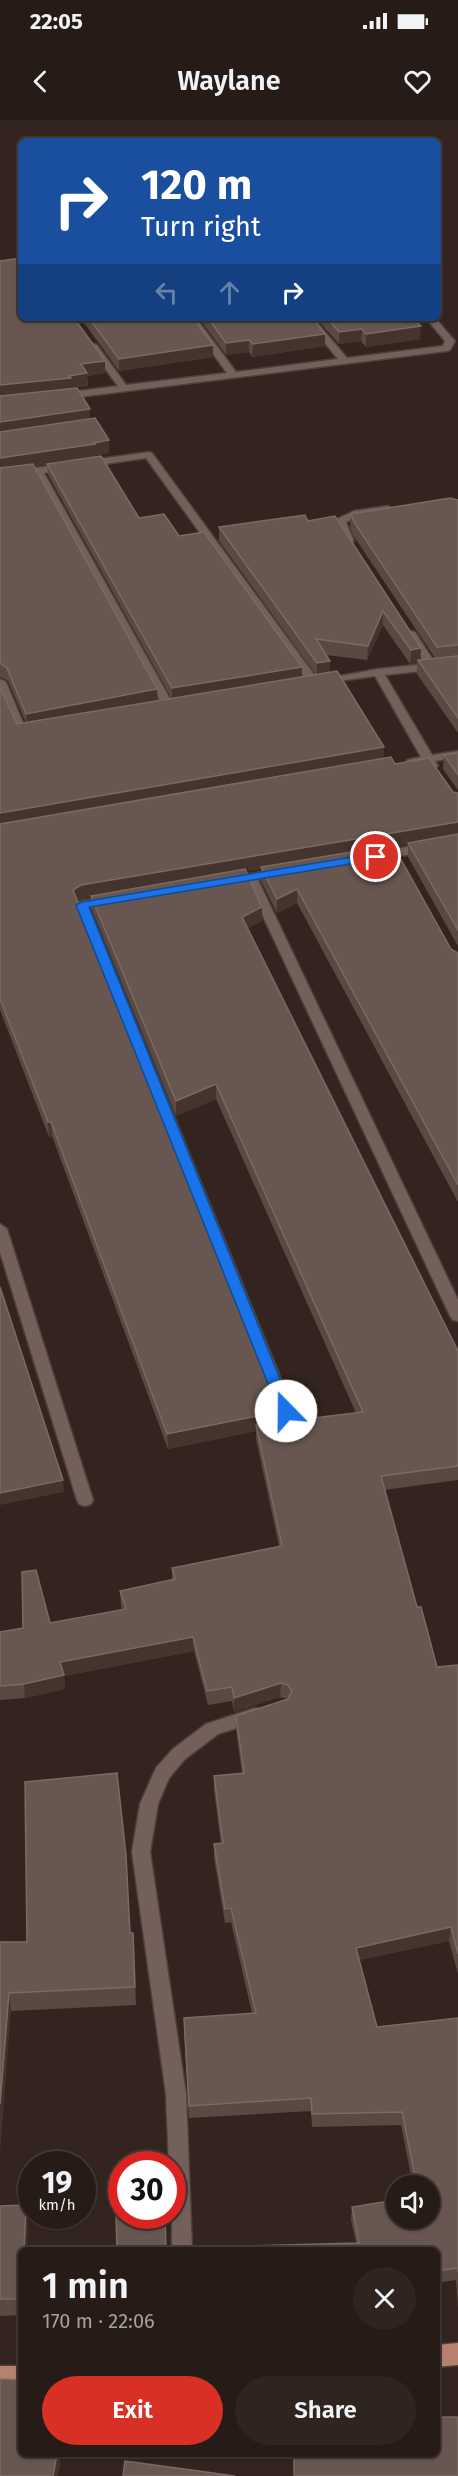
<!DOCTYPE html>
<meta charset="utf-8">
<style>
:root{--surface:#271b17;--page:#2f2420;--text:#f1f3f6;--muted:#a4a1a1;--line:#433936;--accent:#d93025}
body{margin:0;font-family:"Fira Sans",sans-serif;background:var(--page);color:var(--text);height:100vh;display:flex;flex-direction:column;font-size:22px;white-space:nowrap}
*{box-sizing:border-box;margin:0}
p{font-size:20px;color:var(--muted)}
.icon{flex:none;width:33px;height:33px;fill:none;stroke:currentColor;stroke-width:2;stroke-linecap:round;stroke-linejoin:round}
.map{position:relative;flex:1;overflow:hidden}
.side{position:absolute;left:18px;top:2127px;width:422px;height:210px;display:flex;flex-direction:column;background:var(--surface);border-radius:9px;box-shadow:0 2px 4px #0004,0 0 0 2px var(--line)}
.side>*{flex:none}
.guide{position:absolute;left:18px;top:18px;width:423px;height:183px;border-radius:9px;box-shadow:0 2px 4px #0004,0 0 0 2px var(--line);background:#1a4fa0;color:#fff;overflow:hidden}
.fabs{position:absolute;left:386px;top:2055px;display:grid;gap:12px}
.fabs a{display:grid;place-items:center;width:54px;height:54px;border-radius:50%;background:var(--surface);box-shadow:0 2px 4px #0004,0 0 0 2px var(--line);font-size:30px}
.speed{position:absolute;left:18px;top:2031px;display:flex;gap:12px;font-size:30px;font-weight:700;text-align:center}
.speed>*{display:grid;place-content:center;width:78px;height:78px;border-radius:50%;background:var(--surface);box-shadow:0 2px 4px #0004,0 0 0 2px var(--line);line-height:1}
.speed small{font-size:15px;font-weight:400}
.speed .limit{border:9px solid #d22;background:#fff;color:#111}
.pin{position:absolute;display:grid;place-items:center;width:51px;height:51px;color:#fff;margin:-26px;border:3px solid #fff;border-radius:50%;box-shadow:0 2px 6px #0007}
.me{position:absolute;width:66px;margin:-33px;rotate:338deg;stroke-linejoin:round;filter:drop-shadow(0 0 4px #0008)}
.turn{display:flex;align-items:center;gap:21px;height:126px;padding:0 24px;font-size:27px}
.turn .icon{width:78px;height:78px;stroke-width:2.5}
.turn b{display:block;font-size:42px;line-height:51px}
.lanes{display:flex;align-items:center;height:57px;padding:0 24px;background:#0003;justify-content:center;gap:30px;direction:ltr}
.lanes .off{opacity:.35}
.round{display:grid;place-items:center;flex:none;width:63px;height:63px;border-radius:32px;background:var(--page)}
.head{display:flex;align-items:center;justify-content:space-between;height:102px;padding:0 24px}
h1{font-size:36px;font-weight:600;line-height:45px}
.button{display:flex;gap:12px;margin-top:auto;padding:12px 24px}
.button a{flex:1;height:69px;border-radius:36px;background:var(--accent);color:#fff;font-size:24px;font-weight:600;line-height:69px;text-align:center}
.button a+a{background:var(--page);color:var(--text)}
.status{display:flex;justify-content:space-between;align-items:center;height:42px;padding:0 30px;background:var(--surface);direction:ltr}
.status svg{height:16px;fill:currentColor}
header{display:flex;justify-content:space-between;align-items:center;height:78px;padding:0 24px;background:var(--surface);font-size:27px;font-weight:600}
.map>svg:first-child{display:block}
</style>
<div class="status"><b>22:05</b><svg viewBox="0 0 49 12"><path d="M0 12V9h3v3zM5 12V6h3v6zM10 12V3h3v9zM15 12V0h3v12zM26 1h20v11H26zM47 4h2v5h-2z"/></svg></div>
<header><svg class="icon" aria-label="back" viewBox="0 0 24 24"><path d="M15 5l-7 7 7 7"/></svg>Waylane<svg class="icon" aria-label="heart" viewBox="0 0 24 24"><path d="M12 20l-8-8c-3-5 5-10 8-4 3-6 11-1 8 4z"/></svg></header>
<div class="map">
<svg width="458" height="2356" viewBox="0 0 458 2356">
<rect width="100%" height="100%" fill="#34241f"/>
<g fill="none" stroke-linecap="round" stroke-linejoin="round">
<defs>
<g id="street">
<path d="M 187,198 L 196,198 L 236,252 L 338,239 L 304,198 L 313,198 L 347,238 L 443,226 L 445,221 L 426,198 L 435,198 L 455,221 L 450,230 L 447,231 L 63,279 L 58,276 L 63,273 L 118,266 L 89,227 L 94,224 L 97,225 L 126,265 L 227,253 Z"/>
<path d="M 149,332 L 152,333 L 318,560 L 378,549 L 425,544 L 406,514 L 411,511 L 415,512 L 435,543 L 458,541 L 458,547 L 385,555 L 432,635 L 458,631 L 458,637 L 435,641 L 438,646 L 432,650 L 428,648 L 425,643 L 407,644 L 407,640 L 421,637 L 375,556 L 310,565 L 146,338 L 44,353 L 174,586 L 168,589 L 164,588 L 35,354 L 0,359 L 0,353 Z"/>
<path d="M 388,386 L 393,389 L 392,391 L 360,396 L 346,402 L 354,421 L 345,423 L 336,407 L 337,399 L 354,391 Z"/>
<path d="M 0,559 L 6,562 L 26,610 L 36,610 L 36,614 L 22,617 L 16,614 L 0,575 Z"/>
<path d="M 458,718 L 458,726 L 378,740 L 372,736 L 378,732 Z"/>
<path d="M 281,749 L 285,750 L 287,753 L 285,756 L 258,760 L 458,1180 L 458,1201 L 453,1200 L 450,1196 L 247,762 L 230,765 L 224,761 L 230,757 Z"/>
<path d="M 112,776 L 118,780 L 116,783 L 89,788 L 294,1291 L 292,1295 L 280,1295 L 278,1291 L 76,785 L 82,781 Z"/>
<path d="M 0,1104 L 7,1109 L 93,1380 L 91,1384 L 85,1386 L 79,1384 L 77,1380 L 0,1132 Z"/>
<path d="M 255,1588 L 261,1590 L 264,1595 L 261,1600 L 218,1614 L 185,1639 L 169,1658 L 158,1684 L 150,1732 L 186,1974 L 192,2130 L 172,2130 L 172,2044 L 169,2044 L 166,1974 L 132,1732 L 140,1684 L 156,1648 L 173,1629 L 206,1604 Z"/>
</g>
<g id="primary">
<path d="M 458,2223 L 458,2245 L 436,2247 L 436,2225 Z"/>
<rect x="0" y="2246" width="21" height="22"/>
</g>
</defs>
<use href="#street" stroke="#4d403b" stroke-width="3"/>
<use href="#primary" stroke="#4d403b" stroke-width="3"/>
<use href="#street" fill="#73605a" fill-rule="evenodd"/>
<use href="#primary" fill="#b8816e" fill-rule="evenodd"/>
</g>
<g fill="#5a4842" fill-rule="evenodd">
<path d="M 0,141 L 21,198 L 193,198 L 213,225 L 213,237 L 119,251 L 85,204 L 79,202 L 78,203 L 105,241 L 105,253 L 87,256 L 88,266 L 71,268 L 109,333 L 96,335 L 96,337 L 139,398 L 179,416 L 302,557 L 316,555 L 219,421 L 219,407 L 308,401 L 421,528 L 420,540 L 435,538 L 353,415 L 350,407 L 351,394 L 458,380 L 458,613 L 417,554 L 417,543 L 410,544 L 383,505 L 367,540 L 326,535 L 330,541 L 330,552 L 384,639 L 453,672 L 458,673 L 458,826 L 408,737 L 408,724 L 393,727 L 451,829 L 458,833 L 458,1082 L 297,783 L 277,793 L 261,761 L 261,749 L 246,751 L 262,801 L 248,808 L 458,1231 L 458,1360 L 384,1370 L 417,1487 L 437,1547 L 458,1545 L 458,1854 L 449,1821 L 359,1840 L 377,1907 L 458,1898 L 458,2187 L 456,2160 L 436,2163 L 436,2130 L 166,2128 L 356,2123 L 351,2100 L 352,2087 L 396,2098 L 429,2066 L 413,2066 L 401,2005 L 312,2007 L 311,1991 L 189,1998 L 184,1911 L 252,1893 L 231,1802 L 225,1803 L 214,1738 L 214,1724 L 221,1724 L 214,1670 L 214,1656 L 242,1653 L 236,1610 L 236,1596 L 288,1579 L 280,1577 L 234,1592 L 232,1581 L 208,1585 L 194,1531 L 64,1556 L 65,1569 L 25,1578 L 0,1580 L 0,1512 L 122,1490 L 121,1485 L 120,1471 L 172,1460 L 172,1448 L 279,1426 L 256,1319 L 256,1311 L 168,1329 L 52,1016 L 49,1017 L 0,890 L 0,568 L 17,604 L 26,603 L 8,561 L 1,557 L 0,558 ZM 70,341 L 47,344 L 48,355 L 172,579 L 158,581 L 34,346 ZM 92,777 L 92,790 L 176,996 L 216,979 L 356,1293 L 283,1302 L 160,995 L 160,988 L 78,782 L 82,779 Z"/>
<path d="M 199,198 L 312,198 L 325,214 L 325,226 L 252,237 L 249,232 L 226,235 Z"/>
<path d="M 316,198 L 413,198 L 420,219 L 366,227 L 361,221 L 339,224 Z"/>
<path d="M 458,633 L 458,670 L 443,649 L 444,635 Z"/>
<path d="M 133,1813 L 136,1885 L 11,1891 L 0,1822 L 27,1822 Z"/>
<path d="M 0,2086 L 28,2102 L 21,2130 L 21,2195 L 0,2196 Z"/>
</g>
<g fill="#45342e">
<path d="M 73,198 L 79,198 L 79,202 L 74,205 Z"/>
<path d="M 421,206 L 420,219 L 366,227 L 366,214 Z"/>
<path d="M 362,209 L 361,221 L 339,224 L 339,212 Z"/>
<path d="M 325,214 L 325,226 L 252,237 L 253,224 Z"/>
<path d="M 249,220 L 249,232 L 226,235 L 226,223 Z"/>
<path d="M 213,225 L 213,237 L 119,251 L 119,239 Z"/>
<path d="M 105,241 L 105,253 L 87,256 L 88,266 L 0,278 L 0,265 L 69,256 L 81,244 Z"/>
<path d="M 90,289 L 90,302 L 0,315 L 0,302 Z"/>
<path d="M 109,320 L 109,333 L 96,335 L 96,337 L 0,351 L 0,338 Z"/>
<path d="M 383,491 L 383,505 L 367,540 L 368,526 Z"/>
<path d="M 421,528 L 420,542 L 418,540 L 417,543 L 410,544 L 411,530 Z"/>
<path d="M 330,541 L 330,555 L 317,557 L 317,543 Z"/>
<path d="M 302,547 L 302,558 L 172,580 L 172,568 Z"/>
<path d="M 157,569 L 158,582 L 27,607 L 26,594 Z"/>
<path d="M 384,627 L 384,641 L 0,707 L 0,693 Z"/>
<path d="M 458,702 L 458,716 L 262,748 L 261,747 L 261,749 L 82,779 L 74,784 L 73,770 L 81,765 Z"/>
<path d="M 297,769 L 297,783 L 277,793 L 277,779 Z"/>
<path d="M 262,787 L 262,801 L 242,811 L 242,797 Z"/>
<path d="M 216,964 L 216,979 L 176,996 L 176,981 Z"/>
<path d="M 48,1002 L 51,1002 L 52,1016 L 49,1017 Z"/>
<path d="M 283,1291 L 283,1306 L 256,1305 L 256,1311 L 168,1329 L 167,1314 Z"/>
<path d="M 63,1360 L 64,1372 L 0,1385 L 0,1373 Z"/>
<path d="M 193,1517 L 194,1531 L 64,1556 L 65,1569 L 25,1578 L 24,1564 L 60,1542 Z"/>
<path d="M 281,1563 L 280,1577 L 234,1592 L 234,1578 Z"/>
<path d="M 451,1807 L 449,1821 L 355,1841 L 356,1828 Z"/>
<path d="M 9,1873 L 11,1891 L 0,2032 L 0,1984 Z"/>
<path d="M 26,2085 L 28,2102 L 27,2130 L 24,2130 Z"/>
<path d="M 57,2334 L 60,2334 L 60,2344 L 58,2356 L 53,2356 Z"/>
</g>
<g fill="#685751" stroke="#7a6a64" stroke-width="1.5">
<path d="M 21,138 L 21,198 L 74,198 L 105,241 L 81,244 L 87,253 L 69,256 L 71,258 L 0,265 L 0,141 Z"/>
<path d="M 89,198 L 193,198 L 213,225 L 119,239 Z"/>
<path d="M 208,198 L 312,198 L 325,214 L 253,224 L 249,220 L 226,223 Z"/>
<path d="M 327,198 L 413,198 L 421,206 L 366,214 L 362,209 L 339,212 Z"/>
<path d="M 77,268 L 90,289 L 0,302 L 0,276 Z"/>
<path d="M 95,298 L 109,320 L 94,323 L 95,324 L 0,338 L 0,312 Z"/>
<path d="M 101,336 L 139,398 L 164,394 L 179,416 L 204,412 L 302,547 L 172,568 L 47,344 Z"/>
<path d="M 33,344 L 157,569 L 26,594 L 7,548 L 0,543 L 0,348 Z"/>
<path d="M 450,378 L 458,380 L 458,525 L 437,527 L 354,402 L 351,394 Z"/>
<path d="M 305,395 L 308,401 L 335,396 L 421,528 L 411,530 L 383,491 L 368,526 L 316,519 L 330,541 L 317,543 L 219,407 Z"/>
<path d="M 458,536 L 458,598 L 418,540 Z"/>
<path d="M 337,551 L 384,627 L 0,693 L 0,568 L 17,604 Z"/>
<path d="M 458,633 L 458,655 L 444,635 Z"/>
<path d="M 391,637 L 395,644 L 429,638 L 453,672 L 458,673 L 458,702 L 81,765 L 73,770 L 160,988 L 158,989 L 283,1291 L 167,1314 L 51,1002 L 48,1002 L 0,879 L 0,704 Z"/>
<path d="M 458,714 L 458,810 L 408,723 Z"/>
<path d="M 393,725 L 451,829 L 458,833 L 458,1065 L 297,769 L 277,779 L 261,747 Z"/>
<path d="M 245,749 L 262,787 L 242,797 L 458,1231 L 458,1346 L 381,1356 L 417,1487 L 421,1487 L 437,1547 L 458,1545 L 458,1834 L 451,1807 L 356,1828 L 377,1907 L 458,1898 L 458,2152 L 458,2148 L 436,2151 L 436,2130 L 117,2130 L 116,2094 L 122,2094 L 122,2096 L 165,2096 L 166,2128 L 359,2123 L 352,2087 L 396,2080 L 396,2098 L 429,2098 L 429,2066 L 417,2066 L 402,1992 L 312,1994 L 311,1978 L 189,1986 L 184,1898 L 256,1893 L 231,1788 L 225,1789 L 214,1724 L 223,1723 L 214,1656 L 244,1653 L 236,1596 L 288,1579 L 292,1571 L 288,1565 L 281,1563 L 234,1578 L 232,1567 L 207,1571 L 193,1517 L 60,1542 L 64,1555 L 24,1564 L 0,1566 L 0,1512 L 23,1508 L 22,1452 L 36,1450 L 50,1503 L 126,1489 L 120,1471 L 175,1459 L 172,1448 L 282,1426 L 256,1305 L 363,1292 L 216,964 L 176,981 L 91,776 Z"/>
<path d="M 0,1167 L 63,1360 L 0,1373 Z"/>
<path d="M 117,1653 L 126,1735 L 130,1813 L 133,1813 L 135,1867 L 9,1873 L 0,1984 L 0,1822 L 27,1822 L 25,1662 Z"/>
<path d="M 26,2085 L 24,2130 L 21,2130 L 21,2179 L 0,2179 L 0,2086 Z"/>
<path d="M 0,2259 L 21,2260 L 21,2334 L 57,2334 L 53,2356 L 0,2356 Z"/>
<path d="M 436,2297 L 458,2297 L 458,2356 L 294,2356 L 294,2334 L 436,2334 Z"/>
<path d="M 125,2341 L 235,2356 L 123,2356 Z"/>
</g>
<path fill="#1a73e8" stroke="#114b97" stroke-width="1.5" d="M 376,733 L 382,737 L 380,739 L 89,787 L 293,1291 L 286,1297 L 279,1291 L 76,785 L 82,782 Z"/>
</svg>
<div class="fabs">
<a><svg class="icon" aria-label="sound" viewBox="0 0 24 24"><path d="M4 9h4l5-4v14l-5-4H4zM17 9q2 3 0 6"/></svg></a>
</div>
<div class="speed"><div>19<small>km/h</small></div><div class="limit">30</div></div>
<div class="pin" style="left:376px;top:737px;background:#d93025"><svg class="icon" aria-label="arrive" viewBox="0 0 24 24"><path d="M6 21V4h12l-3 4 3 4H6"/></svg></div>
<svg class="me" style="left:286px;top:1291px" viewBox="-20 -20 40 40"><circle r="19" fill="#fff"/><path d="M0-13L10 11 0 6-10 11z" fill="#1a73e8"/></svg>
<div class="guide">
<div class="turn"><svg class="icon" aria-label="right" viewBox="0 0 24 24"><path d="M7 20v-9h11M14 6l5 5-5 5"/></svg><div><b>120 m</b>Turn right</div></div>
<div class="lanes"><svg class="icon off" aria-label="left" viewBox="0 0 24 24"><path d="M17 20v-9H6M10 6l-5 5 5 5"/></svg><svg class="icon off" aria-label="ahead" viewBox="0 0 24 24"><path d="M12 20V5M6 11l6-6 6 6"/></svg><svg class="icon" aria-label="right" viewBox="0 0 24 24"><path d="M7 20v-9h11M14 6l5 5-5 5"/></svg></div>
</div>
<section class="side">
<div class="head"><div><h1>1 min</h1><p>170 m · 22:06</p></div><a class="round"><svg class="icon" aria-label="close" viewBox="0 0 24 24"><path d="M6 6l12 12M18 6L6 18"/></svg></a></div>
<div class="button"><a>Exit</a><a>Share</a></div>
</section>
</div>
